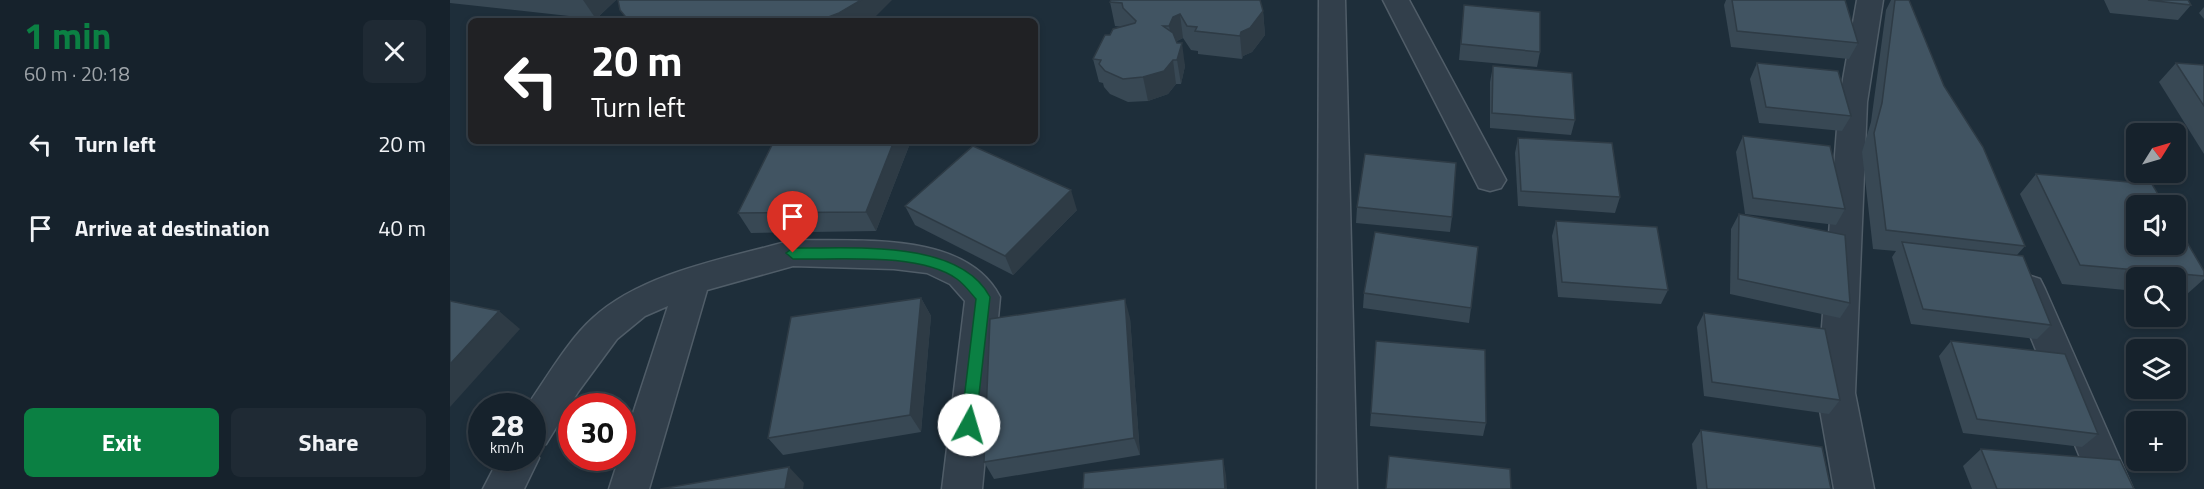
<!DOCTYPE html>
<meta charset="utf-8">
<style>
:root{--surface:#16222c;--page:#1f2a34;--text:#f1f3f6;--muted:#9ea4a9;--line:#353f48;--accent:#0b8043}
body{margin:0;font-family:"Titillium Web",sans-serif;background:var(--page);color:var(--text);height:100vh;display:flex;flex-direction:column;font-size:22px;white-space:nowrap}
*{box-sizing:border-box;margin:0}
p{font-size:20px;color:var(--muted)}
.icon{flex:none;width:33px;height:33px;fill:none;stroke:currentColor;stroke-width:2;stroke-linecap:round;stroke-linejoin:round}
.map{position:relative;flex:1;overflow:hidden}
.sheet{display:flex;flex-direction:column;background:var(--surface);width:450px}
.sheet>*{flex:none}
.guide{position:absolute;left:18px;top:18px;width:570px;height:126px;border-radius:9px;box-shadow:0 3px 9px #0003,0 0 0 2px var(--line);background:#202124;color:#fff;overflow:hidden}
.needle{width:39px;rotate:53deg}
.tools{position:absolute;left:1676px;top:123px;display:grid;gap:12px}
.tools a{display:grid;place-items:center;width:60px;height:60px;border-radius:9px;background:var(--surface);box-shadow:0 3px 9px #0003,0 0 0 2px var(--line);font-size:30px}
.speed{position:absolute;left:18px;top:393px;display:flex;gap:12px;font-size:30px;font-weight:700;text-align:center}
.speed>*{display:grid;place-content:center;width:78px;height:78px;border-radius:50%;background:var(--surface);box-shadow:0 3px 9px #0003,0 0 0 2px var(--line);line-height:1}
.speed small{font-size:15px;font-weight:400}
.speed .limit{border:9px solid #d22;background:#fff;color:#111}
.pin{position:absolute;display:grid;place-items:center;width:51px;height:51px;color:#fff;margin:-62px -26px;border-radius:50% 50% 50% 0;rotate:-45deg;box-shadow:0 0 6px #0007}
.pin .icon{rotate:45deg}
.me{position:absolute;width:66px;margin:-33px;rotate:6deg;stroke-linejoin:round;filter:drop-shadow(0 0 4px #0008)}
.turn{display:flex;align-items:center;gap:21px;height:126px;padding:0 24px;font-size:27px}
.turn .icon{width:78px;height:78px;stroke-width:2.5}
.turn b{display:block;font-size:42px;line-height:51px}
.round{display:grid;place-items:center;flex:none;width:63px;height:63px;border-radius:9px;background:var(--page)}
.head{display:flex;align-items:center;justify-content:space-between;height:102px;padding:0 24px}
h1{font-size:36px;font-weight:700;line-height:45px;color:var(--accent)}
.action{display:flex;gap:12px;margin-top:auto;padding:12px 24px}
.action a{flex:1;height:69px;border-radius:9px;background:var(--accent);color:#fff;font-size:24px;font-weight:700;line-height:69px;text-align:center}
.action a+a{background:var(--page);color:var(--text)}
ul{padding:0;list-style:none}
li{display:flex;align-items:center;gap:18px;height:84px;padding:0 24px}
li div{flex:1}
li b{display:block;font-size:22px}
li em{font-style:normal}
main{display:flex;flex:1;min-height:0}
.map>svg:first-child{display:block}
</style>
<main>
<section class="sheet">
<div class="head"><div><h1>1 min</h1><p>60 m · 20:18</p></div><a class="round"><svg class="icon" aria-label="close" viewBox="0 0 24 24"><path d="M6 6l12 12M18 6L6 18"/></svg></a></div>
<ul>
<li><svg class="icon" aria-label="left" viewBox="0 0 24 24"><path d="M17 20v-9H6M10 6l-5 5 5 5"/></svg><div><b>Turn left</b></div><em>20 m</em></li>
<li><svg class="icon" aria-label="arrive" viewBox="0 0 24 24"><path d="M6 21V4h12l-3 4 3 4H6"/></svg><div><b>Arrive at destination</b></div><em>40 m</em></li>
</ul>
<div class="action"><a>Exit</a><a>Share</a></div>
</section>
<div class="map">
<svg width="1754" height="489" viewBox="0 0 1754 489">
<rect width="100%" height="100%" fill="#1e2e3a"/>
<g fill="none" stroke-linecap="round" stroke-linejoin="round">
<defs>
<g id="minor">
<path d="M 869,0 L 895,0 L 907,489 L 867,489 Z"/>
<path d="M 933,0 L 959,0 L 1056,180 L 1051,188 L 1040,191 L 1029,188 Z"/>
<path d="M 1407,0 L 1433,0 L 1417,102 L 1405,393 L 1424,489 L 1384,489 L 1367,393 L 1389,102 Z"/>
<path d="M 343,240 C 407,242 516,230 550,297 L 532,489 L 492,489 L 515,301 L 500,284 L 477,273 L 444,269 L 343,266 L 257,290 L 199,489 L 159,489 L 169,458 L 172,458 L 172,447 L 218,306 L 195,316 L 167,339 L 128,392 L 96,444 L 84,448 L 89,458 L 74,489 L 33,489 L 49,458 L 82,458 L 82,406 L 77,406 C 96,379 118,340 143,318 C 193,272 279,258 343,240 Z"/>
<path d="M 1578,275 L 1590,279 L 1595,289 L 1683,489 L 1643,489 L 1561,289 L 1566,279 Z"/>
</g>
</defs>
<use href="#minor" stroke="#505d68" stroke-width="3"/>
<use href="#minor" fill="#323f4b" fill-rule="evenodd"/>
</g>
<g fill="#384854">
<path d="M 0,0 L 166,0 L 146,19 L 0,3 Z"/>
<path d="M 1276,0 L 1391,0 L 1408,43 L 1399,59 L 1281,47 L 1274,5 Z"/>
<path d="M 1441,0 L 1459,0 L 1494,86 L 1575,246 L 1567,255 L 1601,325 L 1587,339 L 1461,324 L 1442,257 L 1446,251 L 1423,249 L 1412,152 L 1421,122 L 1436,10 Z"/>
<path d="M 1654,0 L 1738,0 L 1741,5 L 1728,20 L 1660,13 Z"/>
<path d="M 660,2 L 813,11 L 815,35 L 802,52 L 793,56 L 792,59 L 748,54 L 748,51 L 741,50 L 733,38 L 727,41 L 735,66 L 731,84 L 726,84 L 718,94 L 698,101 L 678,102 L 660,94 L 654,87 L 653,83 L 649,82 L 643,59 L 660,35 L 673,27 L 665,26 Z"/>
<path d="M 1014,5 L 1090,52 L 1087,67 L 1009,60 Z"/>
<path d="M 1754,7 L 1754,19 L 1749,13 Z"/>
<path d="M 1307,63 L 1401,116 L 1392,131 L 1309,123 L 1300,79 Z"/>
<path d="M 1726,63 L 1754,65 L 1754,154 L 1709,82 Z"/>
<path d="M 1043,66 L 1125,120 L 1121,135 L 1040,128 L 1040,82 Z"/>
<path d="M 1293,136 L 1395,209 L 1386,225 L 1295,214 L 1286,152 Z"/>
<path d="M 1068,138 L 1170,197 L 1165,213 L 1068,206 L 1065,153 Z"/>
<path d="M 459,146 L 426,231 L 301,233 L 288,213 Z"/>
<path d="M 1586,174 L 1754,271 L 1754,279 L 1736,295 L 1725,294 L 1725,278 L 1686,278 L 1686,291 L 1612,284 L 1570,194 Z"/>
<path d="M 455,206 L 627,210 L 563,275 L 465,225 Z"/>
<path d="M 907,207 L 1002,217 L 1000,232 L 906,223 Z"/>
<path d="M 1289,214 L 1400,303 L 1390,318 L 1280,294 L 1281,229 Z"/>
<path d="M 1106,221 L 1218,290 L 1211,304 L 1108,297 L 1102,236 Z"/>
<path d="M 914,293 L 1021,308 L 1019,323 L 913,308 Z"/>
<path d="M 471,298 L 481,316 L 471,432 L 333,455 L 318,438 Z"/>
<path d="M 1254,313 L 1390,400 L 1379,414 L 1254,396 L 1247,327 Z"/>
<path d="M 680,318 L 690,455 L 544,479 L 534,462 Z"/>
<path d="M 926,341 L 1036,423 L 1033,436 L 920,426 Z"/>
<path d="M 1501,341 L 1648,434 L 1632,447 L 1513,433 L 1489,356 Z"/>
<path d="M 1251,430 L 1381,489 L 1247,489 L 1242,444 Z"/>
<path d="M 1531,449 L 1684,489 L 1522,489 L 1513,466 Z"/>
</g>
<g fill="#2e3b45">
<path d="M 133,0 L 166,0 L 146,19 Z"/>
<path d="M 411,0 L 442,0 L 421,21 L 368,21 Z"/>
<path d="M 813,11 L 815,35 L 802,52 L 793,56 L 792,59 L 790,36 L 791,32 Z"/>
<path d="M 730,14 L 733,38 L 727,41 L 723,49 L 719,26 L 723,17 Z"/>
<path d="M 732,43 L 735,66 L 731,84 L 727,60 Z"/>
<path d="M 723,60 L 726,84 L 718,94 L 698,101 L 693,77 Z"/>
<path d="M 444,141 L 456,141 L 459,146 L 426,231 L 416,212 Z"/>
<path d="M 621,190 L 627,210 L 563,275 L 555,256 Z"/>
<path d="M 471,298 L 481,316 L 471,432 L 460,415 Z"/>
<path d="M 675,299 L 680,318 L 690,455 L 684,438 Z"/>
<path d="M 49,311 L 70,329 L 0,407 L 0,364 Z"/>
<path d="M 773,459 L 776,475 L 777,489 L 775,489 Z"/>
<path d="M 339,467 L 354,483 L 353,489 L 335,489 Z"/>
</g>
<g fill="#415462" stroke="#2e3b45" stroke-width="1.5">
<path d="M 168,0 L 411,0 L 389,13 L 368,21 L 179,21 L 170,10 Z"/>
<path d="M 661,0 L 810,0 L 813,11 L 800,28 L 791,32 L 790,36 L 745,31 L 747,27 L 737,26 L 730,14 L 723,17 L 719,26 L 713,26 L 723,33 L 727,43 L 732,43 L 727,60 L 723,60 L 714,71 L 693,77 L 673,79 L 655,71 L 649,64 L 651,60 L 643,59 L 655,35 L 660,35 L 663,29 L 685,23 L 686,21 L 673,8 L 672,3 L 660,2 Z"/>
<path d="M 1282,0 L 1395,0 L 1408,43 L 1287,31 Z"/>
<path d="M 1445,0 L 1459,0 L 1494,86 L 1533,147 L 1575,246 L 1436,230 L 1424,133 L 1432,103 Z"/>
<path d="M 1698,0 L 1738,0 L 1741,5 Z"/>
<path d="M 1014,5 L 1090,12 L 1090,52 L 1011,44 Z"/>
<path d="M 1307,63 L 1388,71 L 1401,116 L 1316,107 Z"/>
<path d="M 1726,63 L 1754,65 L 1754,106 Z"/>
<path d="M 1043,66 L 1122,73 L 1125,120 L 1042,113 Z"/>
<path d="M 1293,136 L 1380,146 L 1395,209 L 1303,198 Z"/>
<path d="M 1068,138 L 1162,143 L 1170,197 L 1071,191 Z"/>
<path d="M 324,141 L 444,141 L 416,212 L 288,213 Z"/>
<path d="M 523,146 L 621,190 L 555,256 L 455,206 Z"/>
<path d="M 915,154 L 1006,163 L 1002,217 L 907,207 Z"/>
<path d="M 1586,174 L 1702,184 L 1715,206 L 1686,206 L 1686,244 L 1725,244 L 1725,222 L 1754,271 L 1754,276 L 1630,265 Z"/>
<path d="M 1289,214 L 1395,235 L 1400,303 L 1288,279 Z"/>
<path d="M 1106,221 L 1207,227 L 1218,290 L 1112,282 Z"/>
<path d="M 925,232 L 1028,247 L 1021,308 L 914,293 Z"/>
<path d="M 1452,242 L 1573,256 L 1601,325 L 1473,309 Z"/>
<path d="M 471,298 L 460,415 L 318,438 L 341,317 Z"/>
<path d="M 675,299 L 684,438 L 534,462 L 540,319 Z"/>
<path d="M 0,301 L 49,311 L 0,364 Z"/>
<path d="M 1254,313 L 1375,329 L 1390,400 L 1262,382 Z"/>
<path d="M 926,341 L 1035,350 L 1036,423 L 921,413 Z"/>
<path d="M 1501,341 L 1615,354 L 1648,434 L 1527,419 Z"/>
<path d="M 1251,430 L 1372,447 L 1381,489 L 1257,489 Z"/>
<path d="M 1531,449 L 1670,460 L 1684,489 L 1547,489 Z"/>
<path d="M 939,456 L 1060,469 L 1061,489 L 936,489 Z"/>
<path d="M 773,459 L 775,489 L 633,489 L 634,473 Z"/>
<path d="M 339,467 L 335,489 L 210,489 Z"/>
</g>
<path fill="#0b8043" stroke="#07532c" stroke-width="1.5" d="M 343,248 C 399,249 509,238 540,297 L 525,430 L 519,432 L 514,430 L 511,425 L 526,299 C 520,292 514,284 507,279 C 469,252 388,260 343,259 L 336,253 Z"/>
</svg>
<div class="tools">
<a><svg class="needle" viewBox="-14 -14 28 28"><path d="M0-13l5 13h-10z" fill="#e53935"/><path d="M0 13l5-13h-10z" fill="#9ea4a9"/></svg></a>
<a><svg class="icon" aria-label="sound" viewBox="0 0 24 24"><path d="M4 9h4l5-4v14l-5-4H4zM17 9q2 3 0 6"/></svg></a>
<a><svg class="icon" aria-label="search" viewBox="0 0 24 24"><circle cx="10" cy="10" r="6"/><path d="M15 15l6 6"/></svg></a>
<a><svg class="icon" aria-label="layers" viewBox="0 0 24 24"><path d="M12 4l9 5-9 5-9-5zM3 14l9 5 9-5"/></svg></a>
<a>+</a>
</div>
<div class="speed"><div>28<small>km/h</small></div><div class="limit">30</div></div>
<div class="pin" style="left:343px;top:253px;background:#d93025"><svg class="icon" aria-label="arrive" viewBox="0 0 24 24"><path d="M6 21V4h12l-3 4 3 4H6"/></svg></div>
<svg class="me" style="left:519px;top:425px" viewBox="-20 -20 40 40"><circle r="19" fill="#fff"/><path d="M0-13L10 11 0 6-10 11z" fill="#0b8043"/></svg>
<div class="guide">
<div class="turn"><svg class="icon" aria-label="left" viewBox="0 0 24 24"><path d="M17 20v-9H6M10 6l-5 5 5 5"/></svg><div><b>20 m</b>Turn left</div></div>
</div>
</div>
</main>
